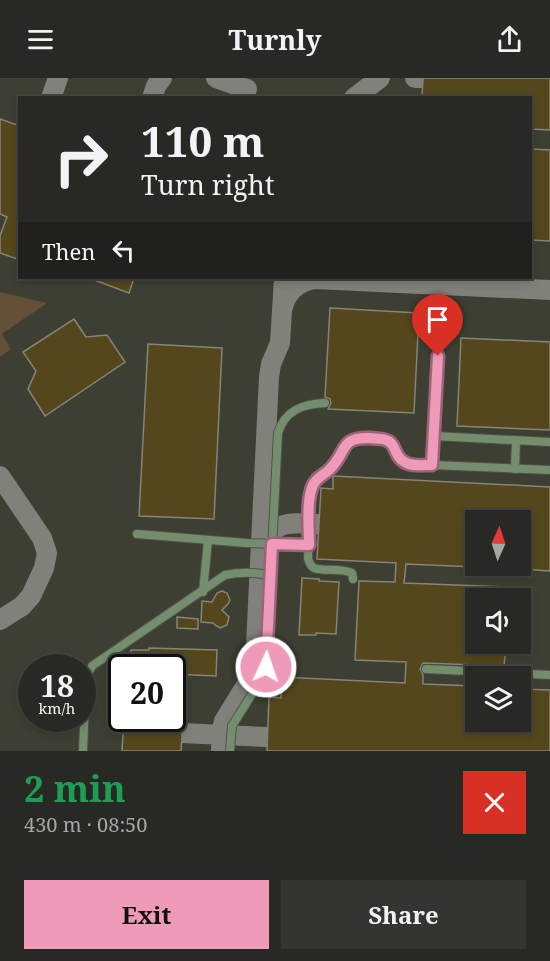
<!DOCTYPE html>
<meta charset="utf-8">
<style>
:root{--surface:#282924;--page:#343531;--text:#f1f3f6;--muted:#a5a6a6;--line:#444541;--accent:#ef9ab8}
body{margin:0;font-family:"Noto Serif",serif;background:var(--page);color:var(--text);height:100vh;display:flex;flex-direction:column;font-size:22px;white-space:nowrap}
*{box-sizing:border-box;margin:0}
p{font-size:20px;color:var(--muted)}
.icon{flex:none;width:33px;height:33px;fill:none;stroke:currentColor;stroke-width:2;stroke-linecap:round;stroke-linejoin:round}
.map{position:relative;height:673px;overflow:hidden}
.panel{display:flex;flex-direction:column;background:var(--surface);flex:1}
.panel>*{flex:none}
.banner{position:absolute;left:18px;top:18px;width:514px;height:183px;border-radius:0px;box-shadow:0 3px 9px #0003,0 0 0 2px var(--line);background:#282924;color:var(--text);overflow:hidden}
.needle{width:39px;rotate:3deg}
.buttons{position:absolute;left:465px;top:432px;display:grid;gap:12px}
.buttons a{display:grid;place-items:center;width:66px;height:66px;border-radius:0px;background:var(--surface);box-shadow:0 3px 9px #0003,0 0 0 2px var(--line);font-size:30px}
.speed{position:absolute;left:18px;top:576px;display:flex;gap:12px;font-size:30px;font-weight:700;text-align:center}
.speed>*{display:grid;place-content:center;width:78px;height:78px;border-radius:50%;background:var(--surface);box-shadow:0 3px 9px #0003,0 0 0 2px var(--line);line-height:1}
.speed small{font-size:15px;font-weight:400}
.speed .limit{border:3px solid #111;border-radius:9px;background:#fff;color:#111}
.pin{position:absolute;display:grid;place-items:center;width:51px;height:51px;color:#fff;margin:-62px -26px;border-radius:50% 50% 50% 0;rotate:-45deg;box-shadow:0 0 6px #0007}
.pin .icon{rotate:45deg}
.me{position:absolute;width:66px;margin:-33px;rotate:3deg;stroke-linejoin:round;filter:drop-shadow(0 0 4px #0008)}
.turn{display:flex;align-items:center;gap:21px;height:126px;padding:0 24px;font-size:27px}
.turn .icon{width:78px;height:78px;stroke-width:2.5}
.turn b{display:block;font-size:42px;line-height:51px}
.then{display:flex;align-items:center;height:57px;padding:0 24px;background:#0003;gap:12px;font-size:22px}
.round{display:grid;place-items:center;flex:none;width:63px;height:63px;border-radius:0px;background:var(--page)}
.summary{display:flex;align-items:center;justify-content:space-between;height:102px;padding:0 24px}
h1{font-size:36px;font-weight:700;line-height:45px;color:#1e9e55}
.primary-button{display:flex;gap:12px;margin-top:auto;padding:12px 24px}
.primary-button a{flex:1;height:69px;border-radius:0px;background:var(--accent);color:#111;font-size:24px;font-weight:700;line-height:69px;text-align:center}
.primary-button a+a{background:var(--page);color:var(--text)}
header{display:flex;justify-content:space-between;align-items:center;height:78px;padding:0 24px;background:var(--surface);font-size:27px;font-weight:700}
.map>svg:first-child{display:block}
</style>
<header><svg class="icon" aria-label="menu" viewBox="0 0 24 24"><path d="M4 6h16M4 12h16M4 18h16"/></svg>Turnly<svg class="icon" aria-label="share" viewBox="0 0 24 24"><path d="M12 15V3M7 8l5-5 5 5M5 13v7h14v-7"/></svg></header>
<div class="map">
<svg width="550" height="673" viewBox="0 0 550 673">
<rect width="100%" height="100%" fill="#353730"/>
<path fill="#3c3f31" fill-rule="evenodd" d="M 0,0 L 550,0 L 550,673 L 0,673 ZM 20,20 L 531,20 L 531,200 L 20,200 ZM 476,442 L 520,442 L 520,488 L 476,488 ZM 476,520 L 520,520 L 520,566 L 476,566 ZM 32,590 L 82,590 L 82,640 L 32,640 ZM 122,590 L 172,590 L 172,640 L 122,640 ZM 476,598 L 520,598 L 520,644 L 476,644 Z"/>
<path fill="#644f38" d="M 0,214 L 47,225 L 2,256 L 11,271 L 0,279 Z"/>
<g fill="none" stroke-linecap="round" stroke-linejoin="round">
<g stroke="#80817b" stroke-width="20">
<path d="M 216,0 L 247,11"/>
<path d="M 415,0 L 423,0"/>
<path d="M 51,20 L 58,0"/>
<path d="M 152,20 L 156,8 L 162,0"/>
<path d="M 354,20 L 380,0"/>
<path d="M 283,229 C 287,213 298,204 315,201 L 550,212"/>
<path d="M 0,398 L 42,460 L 47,475 L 44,490 L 31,518 L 22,528 L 0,542"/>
<path d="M 262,470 C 271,441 294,445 319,446"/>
<path d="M 182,655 L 267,659"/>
<path d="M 221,673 L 222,651 L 224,643 L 253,596 L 255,588 L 269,299 L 271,286 L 280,265 L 284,200"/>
</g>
</g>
<g fill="#54471b" stroke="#86837b" stroke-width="1.5">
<path d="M 423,0 L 550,0 L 550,52 L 531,51 L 531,20 L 422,20 Z"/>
<path d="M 0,41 L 20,48 L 20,182 L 0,175 L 0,158 L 7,139 L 0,136 Z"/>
<path d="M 531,71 L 550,72 L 550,163 L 531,162 Z"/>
<path d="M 89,200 L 134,200 L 129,215 Z"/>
<path d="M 330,230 L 419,235 L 414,335 L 328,331 L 331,325 L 330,321 L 325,319 Z"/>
<path d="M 74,241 L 86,259 L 107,257 L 125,284 L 45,338 L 28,311 L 36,293 L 23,274 Z"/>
<path d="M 461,260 L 550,264 L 550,352 L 457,348 Z"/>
<path d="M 148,266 L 222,270 L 214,441 L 139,438 Z"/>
<path d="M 333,398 L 550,409 L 550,493 L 520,491 L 520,442 L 476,442 L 476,489 L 406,486 L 404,505 L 507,509 L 507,520 L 476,520 L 476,566 L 506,566 L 504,588 L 423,585 L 420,591 L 423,597 L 423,606 L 476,608 L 476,644 L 520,644 L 520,611 L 550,612 L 550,673 L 267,673 L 269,619 L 281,620 L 281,599 L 405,605 L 406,584 L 355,582 L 359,503 L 395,504 L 396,485 L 317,481 L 321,410 L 333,411 Z"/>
<path d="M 302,500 L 319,501 L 319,503 L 339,504 L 336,556 L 316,555 L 316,557 L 299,557 Z"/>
<path d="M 222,513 L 227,515 L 230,522 L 228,526 L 222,532 L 229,539 L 227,547 L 220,550 L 215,547 L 213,545 L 201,544 L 202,523 L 212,524 L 217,515 Z"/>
<path d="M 177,539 L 198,541 L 198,551 L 177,550 Z"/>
<path d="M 149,570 L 217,572 L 216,598 L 172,596 L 172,590 L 130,590 L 131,572 L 149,572 Z"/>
<path d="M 172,628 L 184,628 L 181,673 L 122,673 L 124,640 L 172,640 Z"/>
</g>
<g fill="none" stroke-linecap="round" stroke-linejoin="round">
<defs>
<g id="minor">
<path d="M 434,358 L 550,364"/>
<path d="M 432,387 L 439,259 L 435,237 L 435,221"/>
<path d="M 515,391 L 516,363"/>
<path d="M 137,456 L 246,465 L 309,467"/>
<path d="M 353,501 L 352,495 C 339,489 324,494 314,490 C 310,488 310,485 308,481 C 309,463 306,418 316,403 C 321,395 332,390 338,381 C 341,377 342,372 345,368 C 352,357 372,359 384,361 C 397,365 394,381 408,386 L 550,392"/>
<path d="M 203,514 L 208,462"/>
<path d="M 426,591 L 550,597"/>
<path d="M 83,673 L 86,599 L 92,588 L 225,497 C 240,494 256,494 271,498"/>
<path d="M 230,673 L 232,648 L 264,597 L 266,589 L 278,355 C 285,332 303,326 325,325"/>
</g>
</defs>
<use href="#minor" stroke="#51534c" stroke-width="10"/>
<use href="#minor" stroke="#748e6d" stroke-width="8"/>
</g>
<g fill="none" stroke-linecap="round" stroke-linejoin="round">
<defs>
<path id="route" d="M 266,589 L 272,466 L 309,467 C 309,450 306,423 313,407 C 317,399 324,397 330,391 C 348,373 339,359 370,360 C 376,361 383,360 388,363 C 393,365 394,370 396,374 C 403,390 417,387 432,387 L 438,278"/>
</defs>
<use href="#route" stroke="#9b6478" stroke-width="15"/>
<use href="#route" stroke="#ef9ab8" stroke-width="10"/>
</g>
</svg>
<div class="buttons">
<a><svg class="needle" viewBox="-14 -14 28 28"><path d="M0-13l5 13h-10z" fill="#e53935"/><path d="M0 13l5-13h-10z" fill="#a5a6a6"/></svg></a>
<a><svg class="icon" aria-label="sound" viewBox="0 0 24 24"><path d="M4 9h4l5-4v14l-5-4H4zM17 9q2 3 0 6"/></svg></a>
<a><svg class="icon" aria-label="layers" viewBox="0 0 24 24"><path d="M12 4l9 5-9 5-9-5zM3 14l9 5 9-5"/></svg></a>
</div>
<div class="speed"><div>18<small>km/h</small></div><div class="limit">20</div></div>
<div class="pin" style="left:438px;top:278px;background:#d93025"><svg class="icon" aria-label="arrive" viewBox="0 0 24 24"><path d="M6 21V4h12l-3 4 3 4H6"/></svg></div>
<svg class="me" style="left:266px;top:589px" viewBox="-20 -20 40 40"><circle r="17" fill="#ef9ab8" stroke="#fff" stroke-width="3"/><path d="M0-11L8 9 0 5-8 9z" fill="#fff"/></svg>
<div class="banner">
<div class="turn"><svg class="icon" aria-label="right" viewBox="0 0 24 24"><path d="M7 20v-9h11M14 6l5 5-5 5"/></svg><div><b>110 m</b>Turn right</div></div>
<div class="then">Then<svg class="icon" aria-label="left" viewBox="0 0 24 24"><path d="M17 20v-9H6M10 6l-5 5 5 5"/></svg></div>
</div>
</div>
<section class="panel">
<div class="summary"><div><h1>2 min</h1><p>430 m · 08:50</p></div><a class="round" style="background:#d93025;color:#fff"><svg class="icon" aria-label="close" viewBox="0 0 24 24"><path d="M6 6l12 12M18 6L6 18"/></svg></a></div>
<div class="primary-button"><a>Exit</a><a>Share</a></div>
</section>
